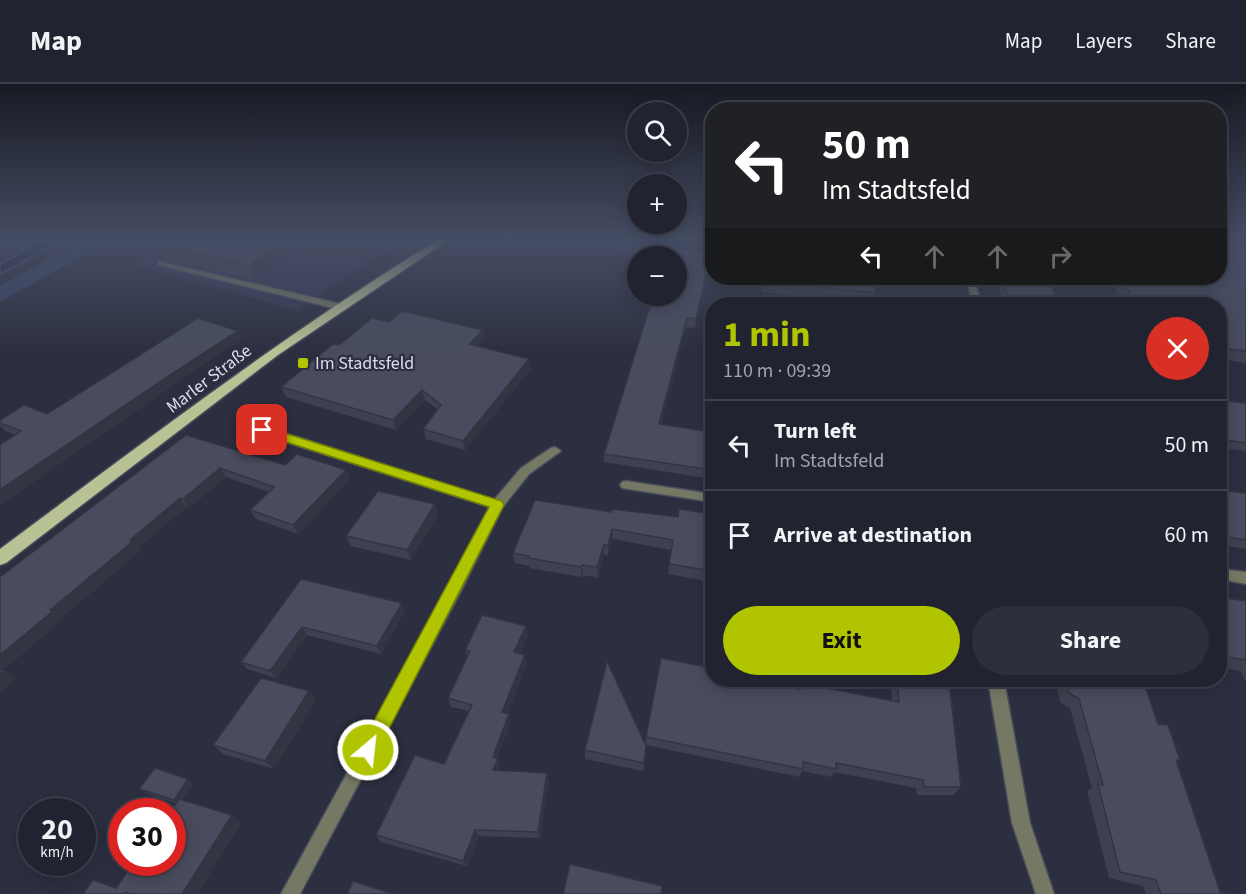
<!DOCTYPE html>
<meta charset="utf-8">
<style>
:root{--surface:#212330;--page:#2d2f3c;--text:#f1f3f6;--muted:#a2a4ab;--line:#3e404c;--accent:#b0c500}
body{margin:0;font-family:"Source Sans 3",sans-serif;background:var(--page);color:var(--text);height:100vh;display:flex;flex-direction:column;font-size:22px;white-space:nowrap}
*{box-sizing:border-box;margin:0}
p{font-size:20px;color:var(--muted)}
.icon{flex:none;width:33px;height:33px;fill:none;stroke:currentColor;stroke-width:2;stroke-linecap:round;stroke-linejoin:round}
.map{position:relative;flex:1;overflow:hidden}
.sheet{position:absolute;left:705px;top:213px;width:522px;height:390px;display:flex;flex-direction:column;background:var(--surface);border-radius:24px;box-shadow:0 3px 15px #0003,0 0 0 2px var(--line)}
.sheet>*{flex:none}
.hud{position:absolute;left:705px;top:18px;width:522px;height:183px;border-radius:24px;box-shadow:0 3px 15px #0003,0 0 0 2px var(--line);background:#202124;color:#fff;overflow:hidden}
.fabs{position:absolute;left:627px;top:18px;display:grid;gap:12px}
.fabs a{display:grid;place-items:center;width:60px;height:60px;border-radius:50%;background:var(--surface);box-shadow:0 3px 15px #0003,0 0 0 2px var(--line);font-size:30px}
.speed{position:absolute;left:18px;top:714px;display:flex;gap:12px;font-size:30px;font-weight:700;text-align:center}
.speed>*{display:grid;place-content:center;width:78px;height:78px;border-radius:50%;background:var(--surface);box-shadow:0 3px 15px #0003,0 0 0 2px var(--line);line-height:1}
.speed small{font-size:15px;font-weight:400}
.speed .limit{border:9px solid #d22;background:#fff;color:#111}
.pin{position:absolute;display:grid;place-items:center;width:51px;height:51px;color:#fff;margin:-26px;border-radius:12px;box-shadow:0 3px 9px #0006}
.me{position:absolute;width:66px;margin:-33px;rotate:28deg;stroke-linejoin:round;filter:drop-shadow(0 0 4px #0008)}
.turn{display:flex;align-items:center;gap:21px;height:126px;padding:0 18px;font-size:27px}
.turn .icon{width:78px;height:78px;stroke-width:2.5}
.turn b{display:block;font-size:42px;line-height:51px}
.lanes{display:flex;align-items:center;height:57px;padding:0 18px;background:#0003;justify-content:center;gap:30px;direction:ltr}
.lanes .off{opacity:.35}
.round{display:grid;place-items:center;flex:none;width:63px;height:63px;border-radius:32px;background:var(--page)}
.head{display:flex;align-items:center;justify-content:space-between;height:102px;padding:0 18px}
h1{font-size:36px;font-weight:700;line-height:45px;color:var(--accent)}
.button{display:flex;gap:12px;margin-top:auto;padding:12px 18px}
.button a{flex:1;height:69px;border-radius:36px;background:var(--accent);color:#111;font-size:24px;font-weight:700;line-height:69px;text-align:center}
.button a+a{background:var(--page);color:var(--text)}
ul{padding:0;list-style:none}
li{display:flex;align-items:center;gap:18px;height:90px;padding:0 18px;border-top:2px solid var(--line)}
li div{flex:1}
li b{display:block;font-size:22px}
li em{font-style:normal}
header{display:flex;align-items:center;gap:36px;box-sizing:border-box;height:84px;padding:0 30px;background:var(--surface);border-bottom:2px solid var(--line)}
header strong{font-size:28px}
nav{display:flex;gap:33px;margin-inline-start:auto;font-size:21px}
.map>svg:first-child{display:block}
</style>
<header>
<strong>Map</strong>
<nav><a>Map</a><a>Layers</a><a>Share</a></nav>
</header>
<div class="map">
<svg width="1246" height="810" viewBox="0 0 1246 810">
<rect width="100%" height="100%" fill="#2c2f40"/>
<path fill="#34384f" d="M 172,155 L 408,155 L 364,180 L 298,227 L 133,180 Z"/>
<g fill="#3c4266">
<path d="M 85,155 L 109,155 L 91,163 L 87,169 L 0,218 L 0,202 Z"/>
<path d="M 608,155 L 668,155 L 662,172 L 638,172 L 637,178 Z"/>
</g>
<path fill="#161940" stroke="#515472" stroke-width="1.5" d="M 44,156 L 57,159 L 0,190 L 0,180 Z"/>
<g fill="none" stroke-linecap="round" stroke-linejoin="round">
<defs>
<path id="service" d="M 158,177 L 341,220 L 345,223 L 341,226 L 158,181 Z"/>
<g id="minor">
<path d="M 966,194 L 974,194 L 981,220 L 973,220 Z"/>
<path d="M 262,342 L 494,416 L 521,384 L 551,364 L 555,363 L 561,367 L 529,390 L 502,424 L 462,505 L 300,810 L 281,810 L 452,497 L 490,423 L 258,349 L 256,346 L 258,343 Z"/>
<path d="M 626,397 L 712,410 L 712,418 L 622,404 L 620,401 L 622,398 Z"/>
<path d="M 1220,485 L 1246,488 L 1246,500 L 1220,495 Z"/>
<path d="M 988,596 L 1004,596 L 1030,739 L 1054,810 L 1036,810 L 1012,739 Z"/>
</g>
<path id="primary" d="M 439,155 L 450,155 L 278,271 L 6,479 L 0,481 L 0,465 C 144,358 286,249 439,155 Z"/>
</defs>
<use href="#service" stroke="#484b5b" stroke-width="3"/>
<use href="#minor" stroke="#484b5b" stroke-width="3"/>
<use href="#primary" stroke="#484b5b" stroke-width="3"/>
<use href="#service" fill="#757964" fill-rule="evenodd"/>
<use href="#minor" fill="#757964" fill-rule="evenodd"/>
<use href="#primary" fill="#b9c295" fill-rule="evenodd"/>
</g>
<g fill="#3e4151">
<path d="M 155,155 L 383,155 L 358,178 L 291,168 L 255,196 L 156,172 L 149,158 Z"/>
<path d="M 705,167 L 703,180 L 708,180 L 707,188 L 695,244 L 686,243 L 661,341 L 712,348 L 712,395 L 604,378 L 604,370 Z"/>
<path d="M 1246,169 L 1246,279 L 1220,275 L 1220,220 L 1124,220 L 1109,194 L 1220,194 Z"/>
<path d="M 763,194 L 876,209 L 873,220 L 761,208 Z"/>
<path d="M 1025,194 L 1048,194 L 1059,220 L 1005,220 L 999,205 L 1003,197 L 1024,199 Z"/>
<path d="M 389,238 L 483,246 L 485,256 L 478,262 L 529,275 L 531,285 L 465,366 L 426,355 L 423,345 L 437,325 L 425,316 L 396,346 L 286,313 L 281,303 Z"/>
<path d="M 242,255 L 172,302 L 0,421 L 0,361 L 15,351 L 5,347 L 0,341 L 0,336 L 47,330 Z"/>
<path d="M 1220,316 L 1246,319 L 1246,367 L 1220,364 Z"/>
<path d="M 186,351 L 285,381 L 346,386 L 350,395 L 298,450 L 256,435 L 250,426 L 269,408 L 226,393 L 189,424 L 186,423 L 138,464 L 140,467 L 60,535 L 62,536 L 3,586 L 15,595 L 0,608 L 0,493 Z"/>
<path d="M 1220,406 L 1246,409 L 1246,465 L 1220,461 Z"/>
<path d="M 435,420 L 438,430 L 411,476 L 351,462 L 346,452 Z"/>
<path d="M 612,428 L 678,433 L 712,430 L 712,498 L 668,490 L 671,466 L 613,455 L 608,471 L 604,471 L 598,494 L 583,491 L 582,493 L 530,484 L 529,482 L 515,479 L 513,469 Z"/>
<path d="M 301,495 L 402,519 L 405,527 L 381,570 L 307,551 L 276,594 L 247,585 L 241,578 Z"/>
<path d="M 1220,513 L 1246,517 L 1246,597 L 1245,596 L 1241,587 L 1220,583 Z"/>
<path d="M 528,551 L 520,569 L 527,580 L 507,630 L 509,630 L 511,638 L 497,675 L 500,683 L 499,686 L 549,696 L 540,754 L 479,752 L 467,782 L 381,758 L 376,751 L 444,680 L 469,627 L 451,623 L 448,614 L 467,573 L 465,566 Z"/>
<path d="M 712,596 L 798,605 L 800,599 L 892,617 L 890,596 L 949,596 L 961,703 L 953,711 L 917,711 L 916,704 L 834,688 L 831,693 L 802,687 L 799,693 L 646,661 L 646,671 L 643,687 L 585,675 L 585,666 L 645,660 L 646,653 Z"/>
<path d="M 1057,596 L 1133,596 L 1135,602 L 1180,676 L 1177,678 L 1220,808 L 1227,810 L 1146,810 L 1143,802 L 1109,794 L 1087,707 L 1092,704 L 1070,624 L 1060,618 L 1057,604 L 1059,602 Z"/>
<path d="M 309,607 L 316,616 L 274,685 L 223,670 L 213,661 Z"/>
<path d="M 194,699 L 182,716 L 232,731 L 241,739 L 197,810 L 83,810 L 116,804 L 176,719 L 145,709 L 139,705 Z"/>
</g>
<g fill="#323542">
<path d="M 284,155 L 286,155 L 291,168 L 255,196 L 249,182 Z"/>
<path d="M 364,155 L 383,155 L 358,178 L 353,164 Z"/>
<path d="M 708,180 L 707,188 L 695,244 L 696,235 Z"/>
<path d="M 687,234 L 686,243 L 659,349 L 659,340 Z"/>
<path d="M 483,246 L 485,256 L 471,270 L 470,260 Z"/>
<path d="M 238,247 L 242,255 L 172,302 L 0,421 L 0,406 L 167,293 Z"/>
<path d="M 529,275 L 531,285 L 465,366 L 463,357 Z"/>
<path d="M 422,306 L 425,316 L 396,346 L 393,336 Z"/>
<path d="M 220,384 L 226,393 L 189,424 L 183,415 Z"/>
<path d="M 346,386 L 350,395 L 298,450 L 293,441 Z"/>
<path d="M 180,414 L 186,423 L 138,464 L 140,467 L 60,535 L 62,536 L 1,588 L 0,588 L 0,571 L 130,456 Z"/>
<path d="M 435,420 L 438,430 L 411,476 L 407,466 Z"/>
<path d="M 612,445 L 613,455 L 608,471 L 608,461 Z"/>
<path d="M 604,461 L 604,471 L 598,494 L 597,483 Z"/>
<path d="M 582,481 L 583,491 L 582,493 L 581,483 Z"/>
<path d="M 402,519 L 405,527 L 381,570 L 377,562 Z"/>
<path d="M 526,542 L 528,551 L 516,577 L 514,568 Z"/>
<path d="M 302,543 L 307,551 L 276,594 L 270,587 Z"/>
<path d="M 525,571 L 527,580 L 505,636 L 502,628 Z"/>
<path d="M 4,587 L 15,595 L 0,608 L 0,591 Z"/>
<path d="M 309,607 L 316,616 L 274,685 L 265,677 Z"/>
<path d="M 509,630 L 511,638 L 495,681 L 493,673 Z"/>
<path d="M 498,675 L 500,683 L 496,693 L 493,686 Z"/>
<path d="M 547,689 L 549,696 L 540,754 L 538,748 Z"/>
<path d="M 188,695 L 194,699 L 179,720 L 174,716 Z"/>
<path d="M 232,731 L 241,739 L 197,810 L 182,810 Z"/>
<path d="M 475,746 L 479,752 L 467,782 L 463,777 Z"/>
</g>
<g fill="#484c5e" stroke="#323542" stroke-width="1.5">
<path d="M 155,155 L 284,155 L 249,182 L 149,158 Z"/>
<path d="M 292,155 L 364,155 L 353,164 Z"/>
<path d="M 1220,155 L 1234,155 L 1246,169 L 1246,267 L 1220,264 L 1220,220 L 1136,220 L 1121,194 L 1220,194 Z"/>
<path d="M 669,164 L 705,167 L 702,180 L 708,180 L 696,235 L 687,234 L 659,340 L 712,348 L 712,386 L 604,370 L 653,212 L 676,212 L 676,172 L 666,172 Z"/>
<path d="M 763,194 L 875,194 L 876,209 L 763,197 Z"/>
<path d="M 1028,194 L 1048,194 L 1059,220 L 1006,220 L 1006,219 L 1011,220 L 1003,197 L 1027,199 Z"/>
<path d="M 897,214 L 942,219 L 943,220 L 898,220 Z"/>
<path d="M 402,227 L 483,246 L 470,260 L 529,275 L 463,357 L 423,345 L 441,321 L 422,306 L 393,336 L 281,303 L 333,260 L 339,261 L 372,234 L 389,238 Z"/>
<path d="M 198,234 L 238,247 L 167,293 L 0,406 L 0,361 L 21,347 L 0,339 L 0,336 L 24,321 L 47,330 Z"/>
<path d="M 1220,316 L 1246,319 L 1246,359 L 1220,355 Z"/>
<path d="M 186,351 L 285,381 L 297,370 L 346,386 L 293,441 L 250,426 L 274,403 L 220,384 L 183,415 L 180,414 L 130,456 L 132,458 L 50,526 L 52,528 L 0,571 L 0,493 Z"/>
<path d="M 1220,406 L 1246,409 L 1246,456 L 1220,452 Z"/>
<path d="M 378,407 L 435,420 L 407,466 L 346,452 Z"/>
<path d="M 535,416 L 612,428 L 612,425 L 678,433 L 679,425 L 712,430 L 712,487 L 669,480 L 673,456 L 612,445 L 608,461 L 604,461 L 597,483 L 582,481 L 581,483 L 528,474 L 529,472 L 513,469 Z"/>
<path d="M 301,495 L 402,519 L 377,562 L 302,543 L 270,587 L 241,578 Z"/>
<path d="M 1220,513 L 1246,517 L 1246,576 L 1220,572 Z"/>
<path d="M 482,531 L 526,542 L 514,568 L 525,571 L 502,628 L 509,630 L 493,673 L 498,675 L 493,686 L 547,689 L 538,748 L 475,746 L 463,777 L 376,751 L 415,671 L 444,680 L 472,621 L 448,614 L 470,567 L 465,566 Z"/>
<path d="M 661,574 L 712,584 L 712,596 L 750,596 L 800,605 L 800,599 L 899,618 L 897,596 L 949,596 L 961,703 L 924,703 L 923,696 L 836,679 L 836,685 L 803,678 L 803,685 L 646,653 Z"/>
<path d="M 607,577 L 646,662 L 644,679 L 585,666 Z"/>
<path d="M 0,585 L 4,587 L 0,591 Z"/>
<path d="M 261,594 L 309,607 L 265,677 L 213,661 Z"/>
<path d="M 1066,596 L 1133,596 L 1135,602 L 1146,604 L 1158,640 L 1168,641 L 1180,676 L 1176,676 L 1220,808 L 1227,810 L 1161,810 L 1156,796 L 1120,788 L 1098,700 L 1103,701 L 1079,615 L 1069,609 Z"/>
<path d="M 155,684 L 188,695 L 174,716 L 139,705 Z"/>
<path d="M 179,715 L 232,731 L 182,810 L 131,810 L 125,808 L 123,810 L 83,810 L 93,796 L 116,804 L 134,778 L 172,778 L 172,728 L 170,728 Z"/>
<path d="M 570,780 L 662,802 L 661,810 L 563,810 Z"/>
<path d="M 353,797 L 393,810 L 347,810 Z"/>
</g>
<linearGradient id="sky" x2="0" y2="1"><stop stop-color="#181a23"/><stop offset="0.58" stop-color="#454d64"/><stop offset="1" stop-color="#454d64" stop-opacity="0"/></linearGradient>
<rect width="1246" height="268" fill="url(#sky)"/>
<path fill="#b0c500" stroke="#728000" stroke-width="1.5" d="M 262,342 L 502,417 L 504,421 L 375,672 L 368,675 L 362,672 L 359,666 L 362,659 L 489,423 L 258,349 L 256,346 Z"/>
<rect fill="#b0c500" stroke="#2c2f40" stroke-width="2" x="297" y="273" width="12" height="12" rx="3"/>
<g text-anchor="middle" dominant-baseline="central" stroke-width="4.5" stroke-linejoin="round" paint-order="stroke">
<g font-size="18" fill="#dbdde8" stroke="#2c2f40" text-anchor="start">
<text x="315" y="279">Im Stadtsfeld</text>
</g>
<g font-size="18" fill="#dbdde8" stroke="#2c2f40">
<text transform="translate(209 295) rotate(-37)">Marler Straße</text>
</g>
</g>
</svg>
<div class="fabs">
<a><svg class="icon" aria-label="search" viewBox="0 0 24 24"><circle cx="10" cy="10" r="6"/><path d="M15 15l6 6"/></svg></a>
<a>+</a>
<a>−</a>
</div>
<div class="speed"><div>20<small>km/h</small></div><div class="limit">30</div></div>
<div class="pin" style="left:262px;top:346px;background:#d93025"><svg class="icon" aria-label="arrive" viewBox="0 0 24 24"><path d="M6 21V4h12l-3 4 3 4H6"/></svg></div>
<svg class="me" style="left:368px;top:666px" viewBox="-20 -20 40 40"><circle r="17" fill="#b0c500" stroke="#fff" stroke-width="3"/><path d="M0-11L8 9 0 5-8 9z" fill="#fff"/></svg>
<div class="hud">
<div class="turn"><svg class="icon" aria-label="left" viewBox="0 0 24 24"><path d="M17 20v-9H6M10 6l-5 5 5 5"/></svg><div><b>50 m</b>Im Stadtsfeld</div></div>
<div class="lanes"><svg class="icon" aria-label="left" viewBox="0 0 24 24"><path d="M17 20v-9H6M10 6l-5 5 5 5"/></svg><svg class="icon off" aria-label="ahead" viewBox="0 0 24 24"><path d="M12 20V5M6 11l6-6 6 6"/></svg><svg class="icon off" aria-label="ahead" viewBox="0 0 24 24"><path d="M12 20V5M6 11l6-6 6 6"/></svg><svg class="icon off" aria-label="right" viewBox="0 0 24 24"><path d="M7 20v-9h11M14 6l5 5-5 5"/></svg></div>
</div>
<section class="sheet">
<div class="head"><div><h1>1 min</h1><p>110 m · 09:39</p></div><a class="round" style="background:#d93025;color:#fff"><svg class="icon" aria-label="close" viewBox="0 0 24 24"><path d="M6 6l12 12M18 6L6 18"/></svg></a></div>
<ul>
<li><svg class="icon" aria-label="left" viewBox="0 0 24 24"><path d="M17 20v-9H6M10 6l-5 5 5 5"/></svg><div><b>Turn left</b><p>Im Stadtsfeld</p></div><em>50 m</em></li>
<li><svg class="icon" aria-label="arrive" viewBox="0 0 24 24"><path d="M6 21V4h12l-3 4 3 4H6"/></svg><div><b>Arrive at destination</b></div><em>60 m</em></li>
</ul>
<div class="button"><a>Exit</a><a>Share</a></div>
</section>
</div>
